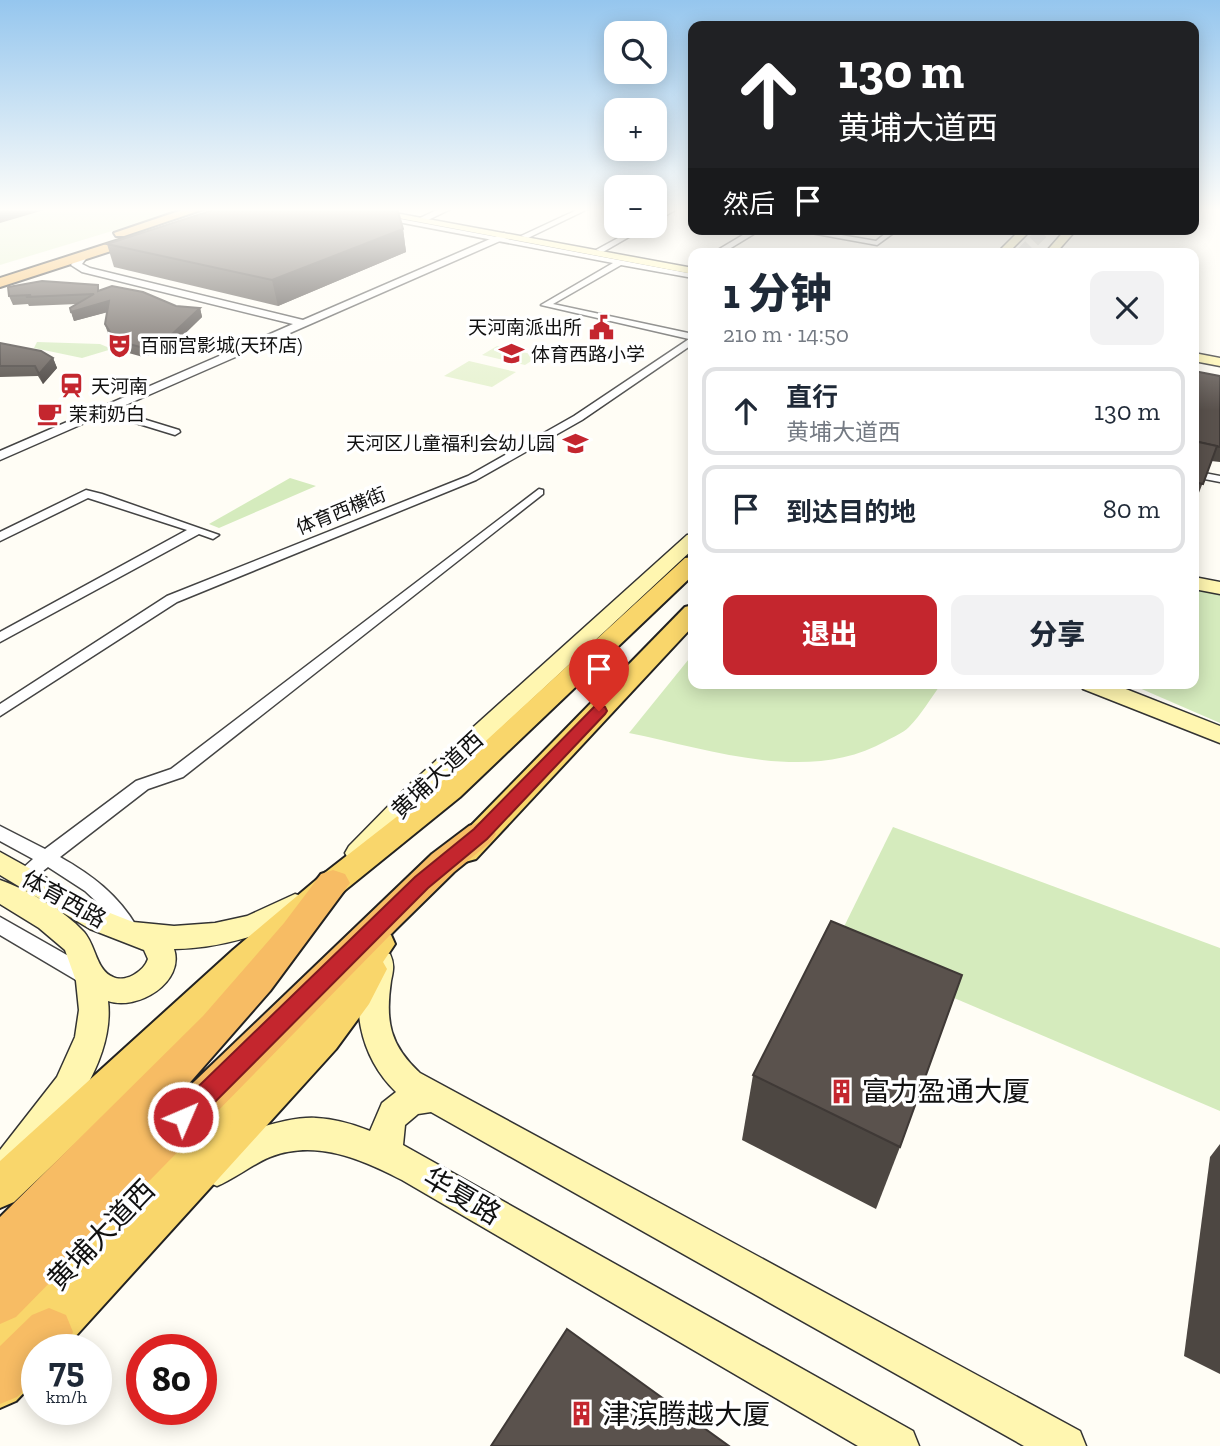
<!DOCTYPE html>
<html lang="zh">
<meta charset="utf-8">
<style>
:root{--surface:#fff;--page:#f2f2f3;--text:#1f2937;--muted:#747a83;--line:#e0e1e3;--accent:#c4262e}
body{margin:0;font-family:"Zilla Slab","Noto Sans SC",serif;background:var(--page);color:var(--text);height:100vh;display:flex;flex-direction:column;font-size:26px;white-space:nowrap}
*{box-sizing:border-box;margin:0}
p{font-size:23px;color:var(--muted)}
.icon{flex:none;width:38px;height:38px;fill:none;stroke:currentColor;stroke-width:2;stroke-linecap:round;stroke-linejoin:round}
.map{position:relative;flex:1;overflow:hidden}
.drawer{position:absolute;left:688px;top:248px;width:511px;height:441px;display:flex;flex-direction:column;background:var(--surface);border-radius:14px;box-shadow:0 4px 18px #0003}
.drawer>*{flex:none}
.guide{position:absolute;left:688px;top:21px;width:511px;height:214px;border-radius:14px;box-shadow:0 4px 18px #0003;background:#202124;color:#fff;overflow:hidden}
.tools{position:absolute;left:604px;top:21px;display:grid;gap:14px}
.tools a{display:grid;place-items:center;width:63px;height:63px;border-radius:14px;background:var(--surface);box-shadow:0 4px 18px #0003;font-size:35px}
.speed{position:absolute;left:21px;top:1334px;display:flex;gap:14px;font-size:35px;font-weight:700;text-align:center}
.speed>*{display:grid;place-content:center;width:91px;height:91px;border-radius:50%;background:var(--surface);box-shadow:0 4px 18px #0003;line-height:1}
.speed small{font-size:18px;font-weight:400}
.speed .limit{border:10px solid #d22;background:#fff;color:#111}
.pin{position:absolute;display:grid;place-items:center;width:60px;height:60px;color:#fff;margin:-72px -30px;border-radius:50% 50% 50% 0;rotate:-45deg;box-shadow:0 0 7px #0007}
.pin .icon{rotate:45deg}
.me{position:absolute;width:77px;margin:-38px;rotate:45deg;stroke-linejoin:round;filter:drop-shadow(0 0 5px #0008)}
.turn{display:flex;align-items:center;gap:24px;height:147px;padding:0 35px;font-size:32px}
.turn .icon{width:91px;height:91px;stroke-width:2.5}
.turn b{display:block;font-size:49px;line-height:60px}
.then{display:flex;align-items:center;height:66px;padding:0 35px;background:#0003;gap:14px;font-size:26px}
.round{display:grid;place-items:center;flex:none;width:74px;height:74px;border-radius:14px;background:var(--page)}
.head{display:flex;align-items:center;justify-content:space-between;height:119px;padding:0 35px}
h1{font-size:42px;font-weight:800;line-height:52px}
.cta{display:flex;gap:14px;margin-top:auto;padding:14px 35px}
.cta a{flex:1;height:80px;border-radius:14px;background:var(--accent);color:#fff;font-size:28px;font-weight:800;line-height:80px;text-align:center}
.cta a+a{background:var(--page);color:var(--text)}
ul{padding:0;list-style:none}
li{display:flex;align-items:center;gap:21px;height:88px;margin:0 14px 10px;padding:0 21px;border:4px solid var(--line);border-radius:14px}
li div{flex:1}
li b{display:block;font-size:26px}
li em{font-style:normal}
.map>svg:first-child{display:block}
</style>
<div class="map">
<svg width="1220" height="1446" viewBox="0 0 1220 1446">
<rect width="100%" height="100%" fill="#fffdf5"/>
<g fill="#d5ebbd">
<path d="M 37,342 L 100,344 L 112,349 L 82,358 L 34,348 Z"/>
<path d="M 290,478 L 316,486 L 219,528 L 209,524 Z"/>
<path d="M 1194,590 L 1220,594 L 1220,723 L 1130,684 L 1194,684 Z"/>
<path d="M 693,654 L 693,684 L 941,684 C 931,698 921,715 909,727 C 903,733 893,737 886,741 C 809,785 709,749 629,733 Z"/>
<path d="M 893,827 L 1220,948 L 1220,1111 L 834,947 Z"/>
</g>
<g fill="#e6f2cf">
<path d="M 0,208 L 188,208 L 0,265 Z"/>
<path d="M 497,346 L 539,356 L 525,365 L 482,355 Z"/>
<path d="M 469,361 L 516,372 L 492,387 L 444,376 Z"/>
</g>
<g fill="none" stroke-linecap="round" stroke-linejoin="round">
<path stroke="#dbdad3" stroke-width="12" stroke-dasharray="12 6" stroke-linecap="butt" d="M 1021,254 L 1046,229"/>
<defs>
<g id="minor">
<path d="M 581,208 L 590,208 L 528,238 L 521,236 Z"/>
<path d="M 671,208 L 679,208 L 654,222 L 654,217 Z"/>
<path d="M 685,208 L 693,208 L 693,210 Z"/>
<path d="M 379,215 L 693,274 L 693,278 L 621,265 L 553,304 L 693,334 L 693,344 L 582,420 L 476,480 L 177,602 L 0,716 L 0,704 L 167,596 L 468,476 L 574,416 L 689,339 L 541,305 L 613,263 L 377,218 Z"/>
<path d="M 640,226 L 648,226 L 603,252 L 596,250 Z"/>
<path d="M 753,229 L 762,229 L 721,254 L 711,254 Z"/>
<path d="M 789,229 L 806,229 L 876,241 L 891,229 L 899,229 L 877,245 Z"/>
<path d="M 104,407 L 179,430 L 180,432 L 175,435 L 100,412 L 100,408 Z"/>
<path d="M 1194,471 L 1220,476 L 1220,482 L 1194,477 Z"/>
<path d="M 539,489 L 543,490 L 543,494 L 183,777 L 148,789 L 60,857 C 92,875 118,895 137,927 L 140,933 L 137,939 L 130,941 L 123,939 L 100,905 L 85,891 L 48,867 C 38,875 29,885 16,881 L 14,876 L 33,859 L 0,841 L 0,826 L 45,849 L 136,781 L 171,769 Z"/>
<path d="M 86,490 L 102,494 L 219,535 L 213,539 L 199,534 L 0,642 L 0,632 L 187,530 L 88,498 L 0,541 L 0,532 Z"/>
<path d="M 0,917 L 95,971 L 98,977 L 95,983 L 88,986 L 81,983 L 0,935 Z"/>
</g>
<g id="tertiary">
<path d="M 441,208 L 453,208 L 428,220 L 420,218 Z"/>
<path d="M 504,233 L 509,236 L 507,238 L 0,460 L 0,451 L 293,324 L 82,272 L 71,265 L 79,254 L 87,254 L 88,256 L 82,264 L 90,268 L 303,320 Z"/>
</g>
<g id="secondary">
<path d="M 346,208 L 368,208 L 693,268 L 693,274 Z"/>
<path d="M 1021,229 L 1032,229 L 1007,254 L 996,254 Z"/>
<path d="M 1066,229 L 1077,229 L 1055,254 L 1044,254 Z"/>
<path d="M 1194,353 L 1220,358 L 1220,366 L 1194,361 Z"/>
<path d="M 693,534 L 693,549 L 428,796 L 367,860 L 358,863 L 349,860 L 345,853 L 349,846 L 410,784 L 687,535 Z"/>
<path d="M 1194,577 L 1220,582 L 1220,594 L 1194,589 Z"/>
<path d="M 1080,684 L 1113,684 L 1220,726 L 1220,743 L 1083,689 Z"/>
<path d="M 0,852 L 110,913 L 133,922 L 174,926 L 215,923 L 247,916 L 295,894 L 305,897 L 309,905 L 305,913 C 263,935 222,948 174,949 C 185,982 138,1011 108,1001 C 116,1069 51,1139 12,1188 L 0,1193 L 0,1150 L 57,1077 L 75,1037 L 79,1010 L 76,981 L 65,950 L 39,928 L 0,904 L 0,880 C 28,890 64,910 84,932 C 96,946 96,970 113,977 C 126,983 144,971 148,959 L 144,950 L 90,929 L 0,875 Z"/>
<path d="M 380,951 L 390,954 C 395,965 393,971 391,981 C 385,1022 390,1045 420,1073 L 1080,1431 L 1086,1446 L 1024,1446 L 431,1112 L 418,1114 L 405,1125 L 403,1145 L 913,1431 L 919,1446 L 858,1446 L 402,1180 C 361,1159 316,1139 270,1157 C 251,1165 236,1178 217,1186 L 205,1181 L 200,1169 C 213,1138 284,1116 316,1118 C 335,1119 353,1124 370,1131 L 382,1103 L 396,1092 C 360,1057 347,1001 370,954 Z"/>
</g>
<g id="primary">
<path d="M 693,557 L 693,575 L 460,797 L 344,891 L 257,970 L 14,1202 L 0,1208 L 0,1161 L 233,950 L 322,875 L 440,783 L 685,558 Z"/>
<path d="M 693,605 L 693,626 L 476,859 L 465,862 L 454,859 L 450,851 L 454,843 L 685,607 Z"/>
<path d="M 379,931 L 391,935 L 395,944 L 383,962 L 387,969 L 369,1004 L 336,1049 L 64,1349 L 37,1349 L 37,1379 L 16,1401 L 0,1408 L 0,1308 L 236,1072 L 367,935 Z"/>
</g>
<g id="trunk">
<path d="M 188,208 L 207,208 L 124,236 L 116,236 L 114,233 Z"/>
<path d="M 144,232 L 150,236 L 148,239 L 0,287 L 0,278 Z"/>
<path d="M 480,822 L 491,826 L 496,834 L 491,842 L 454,872 L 397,928 L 16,1317 L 0,1324 L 0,1217 L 203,1016 L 284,923 L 321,874 L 333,870 L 345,874 L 350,883 L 270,991 L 172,1103 L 432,854 L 469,826 Z"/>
<path d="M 49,1308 L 66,1315 L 73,1332 L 66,1349 L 37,1349 L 37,1378 L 17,1397 L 0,1404 L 0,1346 L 32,1315 Z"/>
</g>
</defs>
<use href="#minor" stroke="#444" stroke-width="3"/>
<use href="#tertiary" stroke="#444" stroke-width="3"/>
<use href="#secondary" stroke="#333" stroke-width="3"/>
<use href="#primary" stroke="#222" stroke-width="4"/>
<use href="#trunk" stroke="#222" stroke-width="4"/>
<use href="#minor" fill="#fff" fill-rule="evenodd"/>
<use href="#tertiary" fill="#fff" fill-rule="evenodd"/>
<use href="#secondary" fill="#fff6b0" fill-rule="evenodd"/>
<use href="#primary" fill="#f9d66b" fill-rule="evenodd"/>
<use href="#trunk" fill="#f7bc64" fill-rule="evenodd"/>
</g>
<g fill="#4d4742">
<path d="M 403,229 L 406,252 L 278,306 L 114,267 L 107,244 Z"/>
<path d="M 100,290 L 176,306 L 200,308 L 202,317 L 169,349 L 143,357 L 125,352 L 113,341 L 108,334 L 105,324 L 107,312 L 74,321 L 70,308 L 77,304 L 29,306 L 28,304 L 13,305 L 9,296 Z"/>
<path d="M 0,343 L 53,358 L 57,368 L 43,384 L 38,376 L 0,377 Z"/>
<path d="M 1194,371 L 1220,376 L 1220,462 L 1211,461 L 1194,506 Z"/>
<path d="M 753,1075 L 900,1147 L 876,1209 L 742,1140 Z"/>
<path d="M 1220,1144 L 1220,1374 L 1184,1356 L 1210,1157 Z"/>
</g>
<g fill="#3f3936">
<path d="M 12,208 L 51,208 L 0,223 L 0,212 Z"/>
<path d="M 403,229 L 406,252 L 278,306 L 272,280 Z"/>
<path d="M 109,301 L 112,311 L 74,321 L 71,312 Z"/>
<path d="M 200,308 L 202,317 L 169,349 L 143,357 L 140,347 Z"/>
<path d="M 53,358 L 57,368 L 43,384 L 39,374 Z"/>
</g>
<g fill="#5a524d" stroke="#3f3936" stroke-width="2">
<path d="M 0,208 L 12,208 L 0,212 Z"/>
<path d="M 219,208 L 397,208 L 403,229 L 272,280 L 107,244 Z"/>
<path d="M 42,281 L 98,285 L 98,291 L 112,286 L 143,292 L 176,306 L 200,308 L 167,339 L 140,347 L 122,342 L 110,332 L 105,324 L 109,301 L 71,312 L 70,308 L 94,294 L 26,297 L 31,295 L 9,296 L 8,287 Z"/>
<path d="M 0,343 L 41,351 L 53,358 L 39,374 L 35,366 L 0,366 Z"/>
<path d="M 1194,371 L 1220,376 L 1220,447 L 1194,441 Z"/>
<path d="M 1194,441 L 1217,446 L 1203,484 L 1194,482 Z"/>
<path d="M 831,921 L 962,975 L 900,1147 L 753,1075 Z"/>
<path d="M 567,1329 L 729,1446 L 491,1446 Z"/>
</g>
<linearGradient id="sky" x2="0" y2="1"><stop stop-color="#95c6ee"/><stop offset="0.51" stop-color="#fffefa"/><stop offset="1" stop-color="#fffefa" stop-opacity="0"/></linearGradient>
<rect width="1220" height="411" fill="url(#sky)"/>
<path fill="#c4262e" stroke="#7f191e" stroke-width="2" d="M 599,706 L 605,707 L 607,711 L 605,714 L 487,839 L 428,888 L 192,1125 L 183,1128 L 175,1125 L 172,1117 L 175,1109 L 415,877 L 474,829 L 594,707 Z"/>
<defs>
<symbol id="civic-bare" viewBox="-9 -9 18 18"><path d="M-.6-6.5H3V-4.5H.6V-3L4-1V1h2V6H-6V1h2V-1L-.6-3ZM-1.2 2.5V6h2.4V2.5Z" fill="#c4262e" stroke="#fff" stroke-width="2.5" paint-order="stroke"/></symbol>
<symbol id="theatre-bare" viewBox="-9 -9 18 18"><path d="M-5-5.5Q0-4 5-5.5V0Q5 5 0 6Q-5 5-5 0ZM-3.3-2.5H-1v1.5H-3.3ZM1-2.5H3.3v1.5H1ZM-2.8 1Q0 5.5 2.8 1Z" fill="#c4262e" stroke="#fff" stroke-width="2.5" paint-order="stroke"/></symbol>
<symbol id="school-bare" viewBox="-9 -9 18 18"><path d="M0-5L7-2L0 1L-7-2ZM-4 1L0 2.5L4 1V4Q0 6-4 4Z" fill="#c4262e" stroke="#fff" stroke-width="2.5" paint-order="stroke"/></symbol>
<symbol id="station-bare" viewBox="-9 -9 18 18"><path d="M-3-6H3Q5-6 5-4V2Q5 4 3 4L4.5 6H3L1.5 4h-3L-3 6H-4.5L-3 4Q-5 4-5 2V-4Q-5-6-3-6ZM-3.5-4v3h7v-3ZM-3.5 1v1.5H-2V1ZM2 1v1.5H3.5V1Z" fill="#c4262e" stroke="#fff" stroke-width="2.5" paint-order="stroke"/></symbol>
<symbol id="cafe-bare" viewBox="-9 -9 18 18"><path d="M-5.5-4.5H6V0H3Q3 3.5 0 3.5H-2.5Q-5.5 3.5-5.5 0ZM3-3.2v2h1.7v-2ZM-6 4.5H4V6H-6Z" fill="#c4262e" stroke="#fff" stroke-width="2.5" paint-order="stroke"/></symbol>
<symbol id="building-bare" viewBox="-9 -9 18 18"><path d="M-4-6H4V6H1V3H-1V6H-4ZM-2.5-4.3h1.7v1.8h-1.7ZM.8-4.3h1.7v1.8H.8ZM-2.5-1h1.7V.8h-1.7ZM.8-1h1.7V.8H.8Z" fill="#c4262e" stroke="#fff" stroke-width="2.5" paint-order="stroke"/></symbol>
</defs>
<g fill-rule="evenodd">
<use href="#civic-bare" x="584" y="310" width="35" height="35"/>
<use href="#theatre-bare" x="102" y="328" width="35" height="35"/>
<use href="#school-bare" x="494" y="336" width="35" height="35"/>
<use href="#station-bare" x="54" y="368" width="35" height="35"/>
<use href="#cafe-bare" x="32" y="396" width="35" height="35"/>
<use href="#school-bare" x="558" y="426" width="35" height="35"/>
<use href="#building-bare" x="824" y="1074" width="35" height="35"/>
<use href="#building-bare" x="564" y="1396" width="35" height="35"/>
</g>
<g text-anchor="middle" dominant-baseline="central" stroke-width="7" stroke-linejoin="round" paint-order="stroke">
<g font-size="19" fill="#111" stroke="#fff" text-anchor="start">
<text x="582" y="327" text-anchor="end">天河南派出所</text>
<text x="140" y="345">百丽宫影城(天环店)</text>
<text x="531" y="354">体育西路小学</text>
<text x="91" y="386">天河南</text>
<text x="69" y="414">茉莉奶白</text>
<text x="555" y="443" text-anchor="end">天河区儿童福利会幼儿园</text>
</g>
<g font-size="19" fill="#111" stroke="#fff">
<text transform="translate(341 511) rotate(-22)">体育西横街</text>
</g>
<g font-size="23" fill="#111" stroke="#fff">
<text transform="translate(437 775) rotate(-43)">黄埔大道西</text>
<text transform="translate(64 899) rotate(29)">体育西路</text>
</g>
<g font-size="28" fill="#111" stroke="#fff" text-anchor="start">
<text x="862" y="1091">富力盈通大厦</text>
<text x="602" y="1414">津滨腾越大厦</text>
</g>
<g font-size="28" fill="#111" stroke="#fff">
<text transform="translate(462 1196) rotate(30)">华夏路</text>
<text transform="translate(101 1235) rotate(-46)">黄埔大道西</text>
</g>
</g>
</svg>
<div class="tools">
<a><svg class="icon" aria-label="search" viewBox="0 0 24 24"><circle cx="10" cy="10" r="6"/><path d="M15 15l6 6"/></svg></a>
<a>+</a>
<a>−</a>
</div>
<div class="speed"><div>75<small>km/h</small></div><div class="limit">80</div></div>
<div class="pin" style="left:599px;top:711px;background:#d93025"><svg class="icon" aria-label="arrive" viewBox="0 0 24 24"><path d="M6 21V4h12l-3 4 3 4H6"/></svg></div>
<svg class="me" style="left:183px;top:1117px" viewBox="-20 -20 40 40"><circle r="17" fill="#c4262e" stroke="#fff" stroke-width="3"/><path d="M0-11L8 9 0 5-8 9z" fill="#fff"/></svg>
<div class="guide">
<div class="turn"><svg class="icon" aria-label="ahead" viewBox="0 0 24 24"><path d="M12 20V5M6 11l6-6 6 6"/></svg><div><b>130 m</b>黄埔大道西</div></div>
<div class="then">然后<svg class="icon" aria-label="arrive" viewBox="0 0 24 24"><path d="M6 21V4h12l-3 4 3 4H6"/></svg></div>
</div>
<section class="drawer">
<div class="head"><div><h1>1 分钟</h1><p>210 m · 14:50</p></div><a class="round"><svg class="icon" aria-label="close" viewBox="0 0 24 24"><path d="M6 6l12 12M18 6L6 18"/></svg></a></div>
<ul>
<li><svg class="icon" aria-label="ahead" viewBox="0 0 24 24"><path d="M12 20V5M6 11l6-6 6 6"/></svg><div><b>直行</b><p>黄埔大道西</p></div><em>130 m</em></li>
<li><svg class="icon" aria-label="arrive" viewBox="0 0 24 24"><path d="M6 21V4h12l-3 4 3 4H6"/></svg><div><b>到达目的地</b></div><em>80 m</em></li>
</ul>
<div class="cta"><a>退出</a><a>分享</a></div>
</section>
</div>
